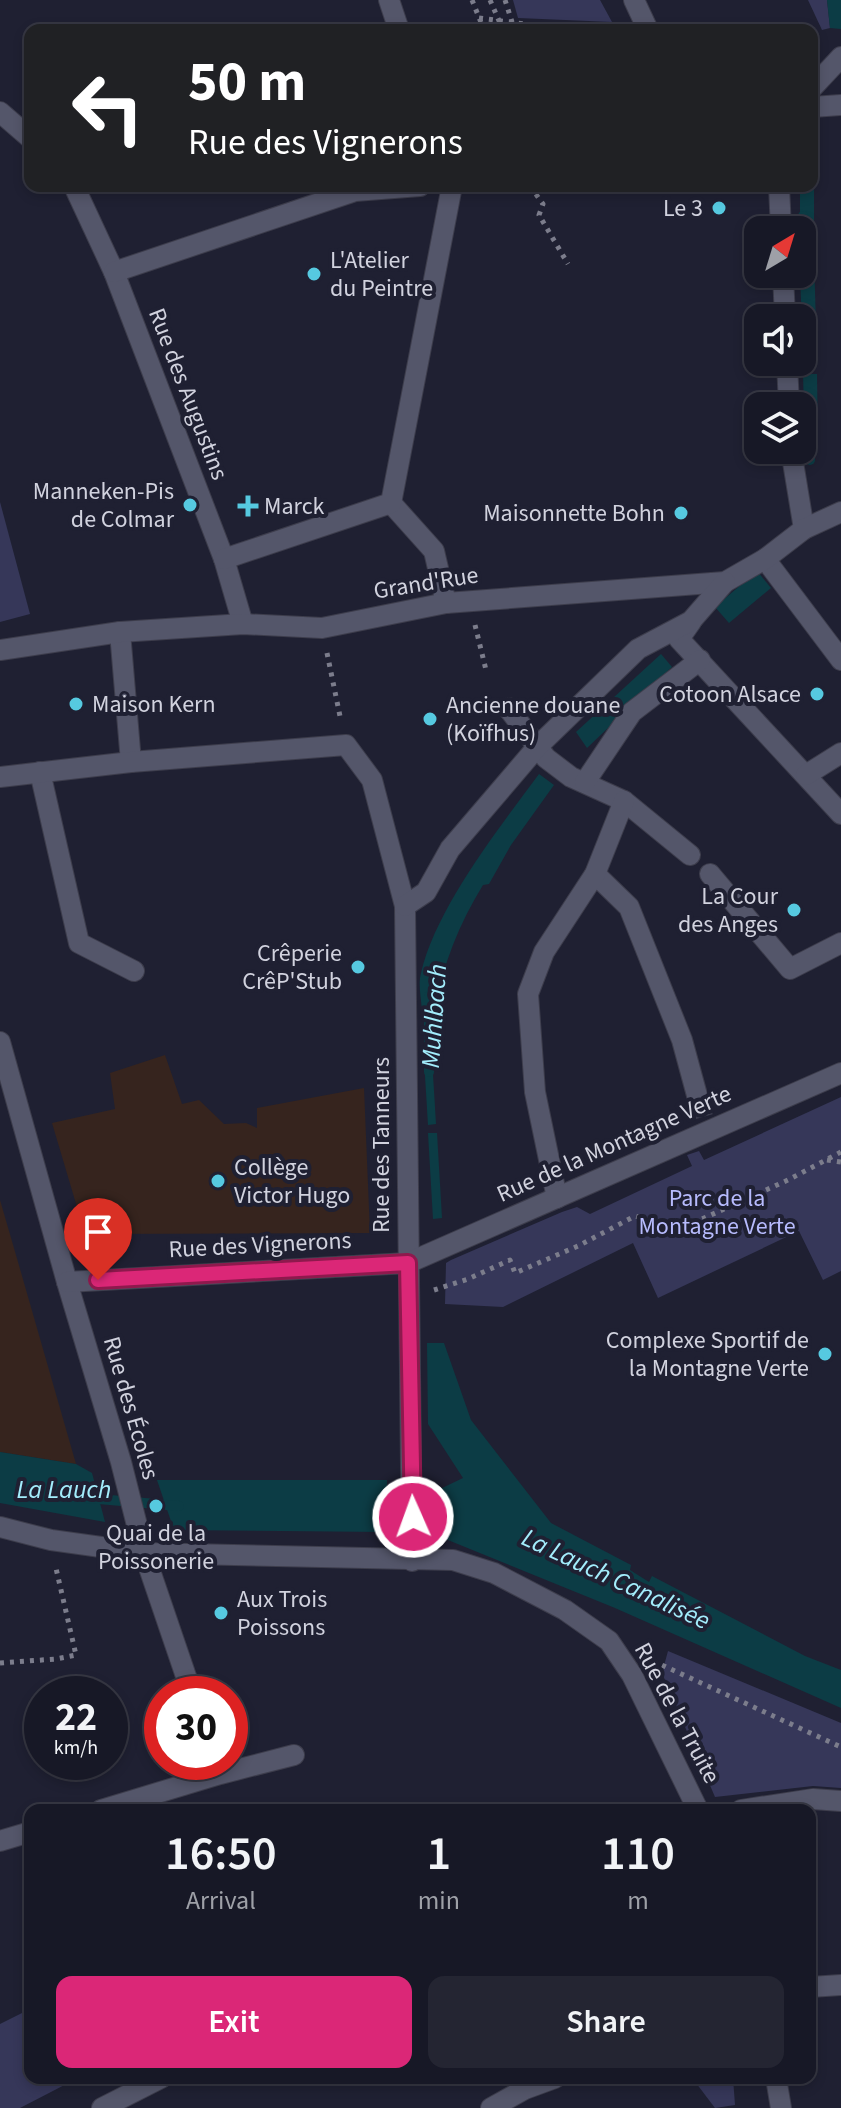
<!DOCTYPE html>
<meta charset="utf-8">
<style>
:root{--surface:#171826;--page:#242532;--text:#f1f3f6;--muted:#9ea0a7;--line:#363743;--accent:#db2777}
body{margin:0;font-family:"Source Sans 3",sans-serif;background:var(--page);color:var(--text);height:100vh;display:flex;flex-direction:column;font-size:30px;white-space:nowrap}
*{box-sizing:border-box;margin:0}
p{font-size:26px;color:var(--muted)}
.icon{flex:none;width:44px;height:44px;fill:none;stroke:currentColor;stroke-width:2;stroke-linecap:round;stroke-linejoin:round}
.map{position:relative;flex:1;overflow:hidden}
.sheet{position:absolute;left:24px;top:1804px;width:792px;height:280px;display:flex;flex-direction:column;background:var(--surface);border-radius:16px;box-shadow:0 4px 12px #0003,0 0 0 2px var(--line)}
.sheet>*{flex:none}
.guide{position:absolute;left:24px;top:24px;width:794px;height:168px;border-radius:16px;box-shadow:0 4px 12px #0003,0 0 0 2px var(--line);background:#202124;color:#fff;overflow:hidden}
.needle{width:52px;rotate:38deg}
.fabs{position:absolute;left:744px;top:216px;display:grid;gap:16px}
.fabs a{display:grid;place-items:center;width:72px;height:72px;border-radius:16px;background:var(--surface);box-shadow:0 4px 12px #0003,0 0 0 2px var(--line);font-size:40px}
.speed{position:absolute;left:24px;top:1676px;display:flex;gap:16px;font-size:40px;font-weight:700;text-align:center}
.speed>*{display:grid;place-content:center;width:104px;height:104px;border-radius:50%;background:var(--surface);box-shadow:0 4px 12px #0003,0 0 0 2px var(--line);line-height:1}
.speed small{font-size:20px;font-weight:400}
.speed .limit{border:12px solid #d22;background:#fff;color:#111}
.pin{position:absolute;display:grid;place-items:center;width:68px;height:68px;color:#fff;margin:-82px -34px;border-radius:50% 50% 50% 0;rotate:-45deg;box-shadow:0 0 8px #0007}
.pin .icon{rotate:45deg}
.me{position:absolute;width:88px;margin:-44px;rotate:358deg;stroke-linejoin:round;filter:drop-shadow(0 0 6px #0008)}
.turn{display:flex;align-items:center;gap:28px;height:168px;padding:0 32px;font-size:36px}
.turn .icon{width:104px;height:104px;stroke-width:2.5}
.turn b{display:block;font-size:56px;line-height:68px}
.eta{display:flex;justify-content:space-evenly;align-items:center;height:136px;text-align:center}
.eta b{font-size:48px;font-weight:600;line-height:56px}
.cta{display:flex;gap:16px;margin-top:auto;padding:16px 32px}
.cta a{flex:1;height:92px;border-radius:16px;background:var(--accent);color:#fff;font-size:32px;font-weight:600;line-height:92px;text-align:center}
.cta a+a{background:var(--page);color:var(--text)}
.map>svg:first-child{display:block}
</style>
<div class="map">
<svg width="841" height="2108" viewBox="0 0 841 2108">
<rect width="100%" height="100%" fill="#1f2032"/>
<g fill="#36241e">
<path d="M 165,1055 L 182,1104 L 199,1100 L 224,1124 L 246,1123 L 257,1128 L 257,1108 L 364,1088 L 370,1233 L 85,1234 L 52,1123 L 115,1109 L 110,1073 Z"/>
<path d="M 0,1200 L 18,1262 L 76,1464 L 0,1452 Z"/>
</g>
<g fill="#363759">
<path d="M 513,0 L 600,0 L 612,22 L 518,18 Z"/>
<path d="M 808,0 L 827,0 L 830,28 L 822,30 Z"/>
<path d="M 0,502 L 30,614 L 0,622 Z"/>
<path d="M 841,1097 L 841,1271 L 823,1280 L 799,1231 L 658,1298 L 633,1243 L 503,1307 L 445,1304 L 446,1263 L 451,1260 L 562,1212 L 577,1207 L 590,1214 L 692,1166 L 687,1155 L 699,1151 L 704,1160 Z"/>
<path d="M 668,1651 L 841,1723 L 841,1788 L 813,1786 L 715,1797 L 662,1673 Z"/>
<path d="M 30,2009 L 30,2078 L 78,2078 L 20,2108 L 0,2108 L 0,2024 Z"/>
<path d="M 733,2078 L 735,2105 L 715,2108 L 693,2079 Z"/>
</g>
<g fill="#0c3c45">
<path d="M 827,0 L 841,0 L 841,29 L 830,28 Z"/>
<path d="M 812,151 L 814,151 L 814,228 L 800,228 L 800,186 L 812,186 Z"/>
<path d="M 802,258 L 814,258 L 816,325 L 802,326 L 800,274 Z"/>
<path d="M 803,374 L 817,374 L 818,443 L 805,444 Z"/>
<path d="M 757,571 L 771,588 L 729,623 L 715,607 Z"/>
<path d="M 661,654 L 672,667 L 587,748 L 576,732 Z"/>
<path d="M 539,774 L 554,785 L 511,845 L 489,884 L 483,885 C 459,924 443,964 435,1009 L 422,1010 C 421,998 418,984 421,973 C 436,908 499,828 539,774 Z"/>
<path d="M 432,1058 L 436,1124 L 428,1125 L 424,1059 Z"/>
<path d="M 428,1133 L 437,1133 L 442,1218 L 433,1219 Z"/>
<path d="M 427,1343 L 444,1343 L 471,1420 L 551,1523 L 631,1565 L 630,1570 L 649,1582 L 652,1576 L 805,1656 L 841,1670 L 841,1708 L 615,1608 L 438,1536 L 438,1490 L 463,1478 L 428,1424 Z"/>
<path d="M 0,1452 L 76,1464 L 92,1473 L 105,1522 L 0,1503 Z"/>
<path d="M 157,1480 L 387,1480 L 386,1532 L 174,1530 Z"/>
</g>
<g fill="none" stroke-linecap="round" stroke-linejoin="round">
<g stroke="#0c3c45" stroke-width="10">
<path d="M 803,216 L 805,235"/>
<path d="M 810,431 L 810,460"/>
<path d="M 429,1072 L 429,996"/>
<path d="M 87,1498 L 179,1506"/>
<path d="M 375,1512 L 451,1514"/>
</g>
<path stroke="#3a3b4c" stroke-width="20" stroke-dasharray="20 10" stroke-linecap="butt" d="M 698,1099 L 703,1117"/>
<defs>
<g id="minor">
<path d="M 389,0 L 399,30"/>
<path d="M 634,0 L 648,30"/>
<path d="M 812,88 L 841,57"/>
<path d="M 812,107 L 841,105"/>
<path d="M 0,112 L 30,138"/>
<path d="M 74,186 L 114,272 L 224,559 L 243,624"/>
<path d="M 779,186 L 781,230"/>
<path d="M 114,272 L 355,191 L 420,186"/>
<path d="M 783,274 L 785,318"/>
<path d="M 787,362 L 789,406"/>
<path d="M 791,450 L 804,529"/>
<path d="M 391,503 L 434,551 L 446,603"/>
<path d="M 224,559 L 391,503 L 452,186"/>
<path d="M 765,559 L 841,660"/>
<path d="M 691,622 L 679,639 L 841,814"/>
<path d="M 120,632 L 131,762"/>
<path d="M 0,650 L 120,632 L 243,624 L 322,628 L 446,603 L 725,582 L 765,559 L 804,529 L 841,512"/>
<path d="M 508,708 L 546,758 L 571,777 L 624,801 L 690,855"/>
<path d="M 40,772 L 79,943 L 134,971"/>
<path d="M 806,775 L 841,753"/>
<path d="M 0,777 L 131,762 L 346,745 L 372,780 L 405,906 L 412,1561"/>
<path d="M 585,782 L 632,712 L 700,660"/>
<path d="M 595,874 L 629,907 L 682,1040 L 698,1099"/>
<path d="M 710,874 L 790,969 L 841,943"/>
<path d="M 405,906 L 426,892 L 450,849 L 538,746 L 638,649 L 691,621 L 725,582"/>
<path d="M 0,1042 L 67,1282 L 121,1462 L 144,1553 L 192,1694"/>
<path d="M 557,1198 L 535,1092 L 528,994 L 544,952 L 595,874 L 624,801"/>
<path d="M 67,1282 L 408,1263 L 841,1073"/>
<path d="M 0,1527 L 51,1540 L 144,1553 L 453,1560 L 494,1573 L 565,1610 L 609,1641 L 632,1675 L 698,1810"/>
<path d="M 101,1810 L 220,1774 L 294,1755"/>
<path d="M 741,1810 L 813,1799 L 841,1801"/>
<path d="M 0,1841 L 30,1832"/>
<path d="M 810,1987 L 841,1985"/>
<path d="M 776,2078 L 781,2108"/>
<path d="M 102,2108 L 161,2078"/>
<path d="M 491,2108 L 525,2089 L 555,2078"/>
</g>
</defs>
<use href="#minor" stroke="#3d3d4c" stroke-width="22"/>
<g stroke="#7c7d8c" stroke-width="5" stroke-dasharray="4 6" stroke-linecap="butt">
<path d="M 472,0 L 484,30"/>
<path d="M 490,0 L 503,30"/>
<path d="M 505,0 L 512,22 L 518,30"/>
<path d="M 479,18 L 569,30"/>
<path d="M 530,186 L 543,204 L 539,215 L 568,264"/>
<path d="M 475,625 L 486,670"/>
<path d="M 327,653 L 341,721"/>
<path d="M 827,1160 L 841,1162"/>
<path d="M 434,1290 L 468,1279 L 510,1260 L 515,1273 L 578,1246 L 635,1216 L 680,1229 L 788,1180 L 841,1152"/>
<path d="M 653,1661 L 841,1747"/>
<path d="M 0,1663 L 56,1659 L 76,1655 L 55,1564"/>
</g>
<use href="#minor" stroke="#54566a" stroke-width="20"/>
</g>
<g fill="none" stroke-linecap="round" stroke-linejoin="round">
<defs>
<path id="route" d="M 98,1280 L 408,1263 L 413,1517"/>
</defs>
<use href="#route" stroke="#8e194d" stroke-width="20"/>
<use href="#route" stroke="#db2777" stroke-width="14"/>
</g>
<g fill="#56c9e0" stroke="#1f2032" stroke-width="3">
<circle cx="719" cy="208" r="8"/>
<circle cx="314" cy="274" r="8"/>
<circle cx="190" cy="505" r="8"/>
<path d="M244 494h8v8h8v8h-8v8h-8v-8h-8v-8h8z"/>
<circle cx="681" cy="513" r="8"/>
<circle cx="817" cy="694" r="8"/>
<circle cx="76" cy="704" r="8"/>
<circle cx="430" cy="719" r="8"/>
<circle cx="794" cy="910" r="8"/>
<circle cx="358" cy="967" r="8"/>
<circle cx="218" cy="1181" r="8"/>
<circle cx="825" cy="1354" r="8"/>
<circle cx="156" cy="1506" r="8"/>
<circle cx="221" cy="1613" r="8"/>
</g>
<g text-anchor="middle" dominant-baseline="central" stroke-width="8" stroke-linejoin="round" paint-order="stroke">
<g font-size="24" fill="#d1d2de" stroke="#1f2032" text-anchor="end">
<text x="703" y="208">Le 3</text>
<text x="330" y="260" text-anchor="start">L'Atelier<tspan x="330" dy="28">du Peintre</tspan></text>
<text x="174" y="491">Manneken-Pis<tspan x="174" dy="28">de Colmar</tspan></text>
<text x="264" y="506" text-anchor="start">Marck</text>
<text x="665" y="513">Maisonnette Bohn</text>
<text x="801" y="694">Cotoon Alsace</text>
<text x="92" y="704" text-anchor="start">Maison Kern</text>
<text x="446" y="705" text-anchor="start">Ancienne douane<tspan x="446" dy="28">(Koïfhus)</tspan></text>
<text x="778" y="896">La Cour<tspan x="778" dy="28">des Anges</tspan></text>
<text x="342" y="953">Crêperie<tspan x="342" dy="28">CrêP'Stub</tspan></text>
<text x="234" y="1167" text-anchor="start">Collège<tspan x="234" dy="28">Victor Hugo</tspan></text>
<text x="809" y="1340">Complexe Sportif de<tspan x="809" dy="28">la Montagne Verte</tspan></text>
<text x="156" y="1533" text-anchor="middle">Quai de la<tspan x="156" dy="28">Poissonerie</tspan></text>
<text x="237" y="1599" text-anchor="start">Aux Trois<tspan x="237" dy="28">Poissons</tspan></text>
</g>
<g font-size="24" fill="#d1d2de" stroke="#1f2032">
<text transform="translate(188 394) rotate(69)">Rue des Augustins</text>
<text transform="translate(426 583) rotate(-9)">Grand'Rue</text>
<text transform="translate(614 1144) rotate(-24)">Rue de la Montagne Verte</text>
<text transform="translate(381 1145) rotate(-90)">Rue des Tanneurs</text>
<text transform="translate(260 1245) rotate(-3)">Rue des Vignerons</text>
<text transform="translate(131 1408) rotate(74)">Rue des Écoles</text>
<text transform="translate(677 1713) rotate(62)">Rue de la Truite</text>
</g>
<g font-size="24" fill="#b7bbfd" stroke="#1f2032">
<text x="717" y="1198">Parc de la<tspan x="717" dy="28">Montagne Verte</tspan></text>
</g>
<g font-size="26" font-style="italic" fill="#a3edfc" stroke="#1f2032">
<text transform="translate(434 1016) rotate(-86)">Muhlbach</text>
<text x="64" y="1489">La Lauch</text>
<text transform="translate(616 1579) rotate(25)">La Lauch Canalisée</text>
</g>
</g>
</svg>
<div class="fabs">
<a><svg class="needle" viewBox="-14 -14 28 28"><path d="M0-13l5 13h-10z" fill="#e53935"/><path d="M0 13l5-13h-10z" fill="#9ea0a7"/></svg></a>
<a><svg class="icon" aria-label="sound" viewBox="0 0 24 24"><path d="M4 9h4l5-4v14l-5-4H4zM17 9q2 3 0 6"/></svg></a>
<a><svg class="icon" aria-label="layers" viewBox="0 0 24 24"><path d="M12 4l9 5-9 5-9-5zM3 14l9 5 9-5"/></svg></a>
</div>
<div class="speed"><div>22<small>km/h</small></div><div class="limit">30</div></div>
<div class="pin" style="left:98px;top:1280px;background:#d93025"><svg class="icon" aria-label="arrive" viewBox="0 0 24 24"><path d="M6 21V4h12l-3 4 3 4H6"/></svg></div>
<svg class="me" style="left:413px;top:1517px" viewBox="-20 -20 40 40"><circle r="17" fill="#db2777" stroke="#fff" stroke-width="3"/><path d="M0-11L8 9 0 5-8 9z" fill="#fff"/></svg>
<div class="guide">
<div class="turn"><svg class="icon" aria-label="left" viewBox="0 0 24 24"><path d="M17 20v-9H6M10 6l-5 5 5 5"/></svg><div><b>50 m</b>Rue des Vignerons</div></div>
</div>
<section class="sheet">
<div class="eta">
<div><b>16:50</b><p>Arrival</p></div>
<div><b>1</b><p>min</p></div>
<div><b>110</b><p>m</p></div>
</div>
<div class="cta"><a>Exit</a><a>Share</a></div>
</section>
</div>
